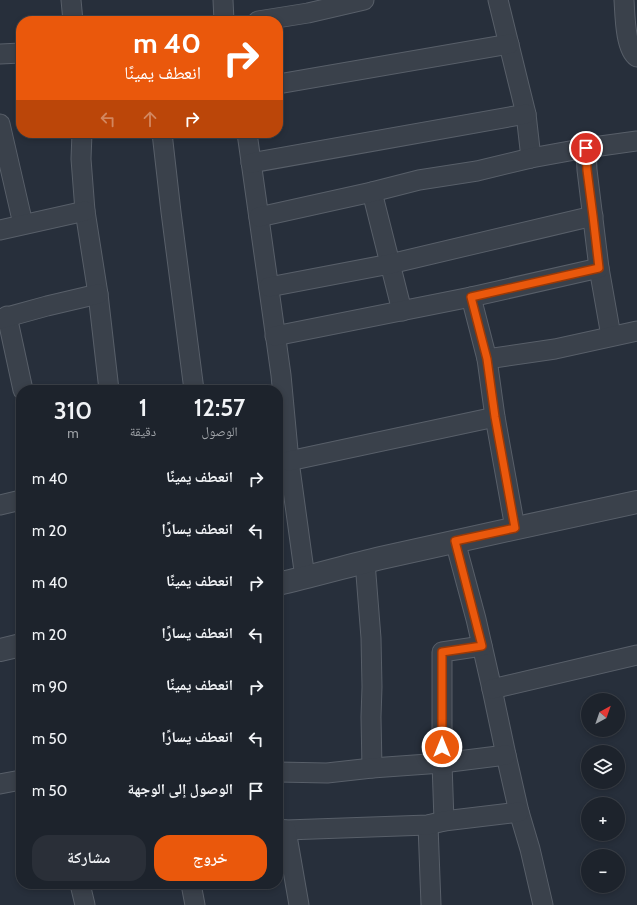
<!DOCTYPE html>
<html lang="ar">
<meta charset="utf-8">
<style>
:root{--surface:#1d232c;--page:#2a2f38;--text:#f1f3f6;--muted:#a0a4a9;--line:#3b4048;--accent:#ea580c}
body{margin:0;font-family:Cabin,"Noto Naskh Arabic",sans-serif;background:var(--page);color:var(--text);direction:rtl;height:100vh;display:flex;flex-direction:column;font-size:15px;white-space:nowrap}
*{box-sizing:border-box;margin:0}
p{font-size:13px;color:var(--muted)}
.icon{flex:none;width:22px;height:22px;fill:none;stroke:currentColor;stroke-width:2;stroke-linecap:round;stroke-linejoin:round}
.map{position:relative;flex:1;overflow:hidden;direction:ltr}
.panel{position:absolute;left:16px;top:385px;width:267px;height:504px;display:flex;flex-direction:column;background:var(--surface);border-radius:16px;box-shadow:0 2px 6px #0003,0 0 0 1px var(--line);direction:rtl}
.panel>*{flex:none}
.top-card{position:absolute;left:16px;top:16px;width:267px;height:122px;border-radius:16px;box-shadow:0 2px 6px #0003,0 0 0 1px var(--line);direction:rtl;background:#ea580c;color:#fff;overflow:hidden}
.needle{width:26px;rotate:40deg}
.controls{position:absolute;left:581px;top:693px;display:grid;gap:8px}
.controls a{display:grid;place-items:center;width:44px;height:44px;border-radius:50%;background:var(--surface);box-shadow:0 2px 6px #0003,0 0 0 1px var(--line);font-size:20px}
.pin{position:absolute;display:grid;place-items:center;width:34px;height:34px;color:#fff;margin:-17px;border:2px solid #fff;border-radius:50%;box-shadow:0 1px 4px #0007}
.me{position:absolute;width:44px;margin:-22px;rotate:0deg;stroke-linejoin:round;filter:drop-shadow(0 0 3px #0008)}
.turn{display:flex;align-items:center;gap:14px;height:84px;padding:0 16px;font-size:18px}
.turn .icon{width:52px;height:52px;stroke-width:2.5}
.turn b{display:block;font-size:28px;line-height:34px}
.lanes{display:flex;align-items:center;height:38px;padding:0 16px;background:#0003;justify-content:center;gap:20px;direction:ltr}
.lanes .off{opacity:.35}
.eta{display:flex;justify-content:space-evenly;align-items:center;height:68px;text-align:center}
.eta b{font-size:24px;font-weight:600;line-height:28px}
.cta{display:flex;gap:8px;margin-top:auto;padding:8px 16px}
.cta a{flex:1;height:46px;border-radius:16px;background:var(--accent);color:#fff;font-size:16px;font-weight:600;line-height:46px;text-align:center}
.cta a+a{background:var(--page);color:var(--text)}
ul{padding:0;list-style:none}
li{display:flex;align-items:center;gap:12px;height:52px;padding:0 16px}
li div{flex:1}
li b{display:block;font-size:15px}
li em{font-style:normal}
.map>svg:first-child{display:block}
</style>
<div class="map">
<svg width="637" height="905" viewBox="0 0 637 905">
<rect width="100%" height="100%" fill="#272f3b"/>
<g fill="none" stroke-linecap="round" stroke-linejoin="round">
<defs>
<g id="minor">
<path d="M 71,0 L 73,21"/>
<path d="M 223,0 L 224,21"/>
<path d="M 498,0 L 526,114 L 531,158"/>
<path d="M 624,0 C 625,14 625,49 637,57"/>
<path d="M 258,21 L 308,13 L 364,0"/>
<path d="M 0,54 L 21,53"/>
<path d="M 278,84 L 509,44"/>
<path d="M 0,124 L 23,224"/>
<path d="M 82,133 L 81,159 L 85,211 L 98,294 L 109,390"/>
<path d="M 162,133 L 171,212 L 194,390"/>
<path d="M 247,133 L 281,375 L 289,461 L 305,578"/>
<path d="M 586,148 L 587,170 L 599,268 L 611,336"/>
<path d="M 251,163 L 526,114"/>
<path d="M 372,192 L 402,311"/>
<path d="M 259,217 L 372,192 L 419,180 L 477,171 L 531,158 L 586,148 L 637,141"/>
<path d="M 0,230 L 85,211"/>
<path d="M 269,287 L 390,264 L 593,216"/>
<path d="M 471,297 L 487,359 L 495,417 L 515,528"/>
<path d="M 7,316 L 23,390"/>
<path d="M 0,319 L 47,306 L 98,294"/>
<path d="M 275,336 L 471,297 L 599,268"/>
<path d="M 487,359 L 555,349 L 637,331"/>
<path d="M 289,461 L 495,417"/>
<path d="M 0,505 L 21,500"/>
<path d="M 455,541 L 476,619 L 492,689 L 506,755 L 519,812 L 530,849 L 543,905"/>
<path d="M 365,562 L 371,638 L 372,687 L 371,717 L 372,768"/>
<path d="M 492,689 L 637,655"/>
<path d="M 278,772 L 327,773 L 372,768 L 442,763 L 506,755"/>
<path d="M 0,784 L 21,780"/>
<path d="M 444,821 L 442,763 L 442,652 L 482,646"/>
<path d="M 428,825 L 431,905"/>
<path d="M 278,829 L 286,830 L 428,825 L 444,821 L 519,812"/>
<path d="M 286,830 L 299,905"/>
<path d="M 80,884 L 85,905"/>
<path d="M 191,884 L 195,905"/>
</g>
<g id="tertiary">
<path d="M 278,584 C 313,576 347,566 381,558 C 466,539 552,520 637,502"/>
<path d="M 0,650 L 21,645"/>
</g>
</defs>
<use href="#minor" stroke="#585f69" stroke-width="21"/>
<use href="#tertiary" stroke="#585f69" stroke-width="24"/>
<use href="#minor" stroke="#3a414b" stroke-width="19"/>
<use href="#tertiary" stroke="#3a414b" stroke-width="22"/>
</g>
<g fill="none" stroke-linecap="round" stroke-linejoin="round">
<defs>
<path id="route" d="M 442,747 L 442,652 L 482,646 L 455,541 L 515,528 L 495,417 L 487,359 L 471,297 L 599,268 L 593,216 L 587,170 L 586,148"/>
</defs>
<use href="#route" stroke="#983908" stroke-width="10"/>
<use href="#route" stroke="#ea580c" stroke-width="7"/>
</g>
</svg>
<div class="controls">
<a><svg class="needle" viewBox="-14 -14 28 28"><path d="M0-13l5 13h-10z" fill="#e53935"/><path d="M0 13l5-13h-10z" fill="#a0a4a9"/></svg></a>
<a><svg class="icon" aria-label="layers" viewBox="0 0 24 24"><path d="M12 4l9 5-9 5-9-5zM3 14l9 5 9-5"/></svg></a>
<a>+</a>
<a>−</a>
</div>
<div class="pin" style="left:586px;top:148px;background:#d93025"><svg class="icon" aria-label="arrive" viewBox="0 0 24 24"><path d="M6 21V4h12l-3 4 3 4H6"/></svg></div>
<svg class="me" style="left:442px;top:747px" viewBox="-20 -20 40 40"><circle r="17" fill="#ea580c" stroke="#fff" stroke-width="3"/><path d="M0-11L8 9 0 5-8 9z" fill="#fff"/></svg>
<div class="top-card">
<div class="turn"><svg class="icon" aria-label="right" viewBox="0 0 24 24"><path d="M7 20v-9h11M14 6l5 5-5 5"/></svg><div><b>40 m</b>انعطف يمينًا</div></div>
<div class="lanes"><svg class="icon off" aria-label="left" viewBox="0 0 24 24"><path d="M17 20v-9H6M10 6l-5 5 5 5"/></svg><svg class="icon off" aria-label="ahead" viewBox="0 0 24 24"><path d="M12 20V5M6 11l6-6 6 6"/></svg><svg class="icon" aria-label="right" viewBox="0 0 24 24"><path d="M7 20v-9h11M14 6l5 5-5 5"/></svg></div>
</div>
<section class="panel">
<div class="eta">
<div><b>12:57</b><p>الوصول</p></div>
<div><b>1</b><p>دقيقة</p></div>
<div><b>310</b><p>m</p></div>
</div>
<ul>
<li><svg class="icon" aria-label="right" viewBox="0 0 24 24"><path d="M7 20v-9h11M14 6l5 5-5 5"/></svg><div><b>انعطف يمينًا</b></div><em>40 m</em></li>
<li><svg class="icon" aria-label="left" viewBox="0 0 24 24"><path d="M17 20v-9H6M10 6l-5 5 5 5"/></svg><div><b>انعطف يسارًا</b></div><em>20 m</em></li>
<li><svg class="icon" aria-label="right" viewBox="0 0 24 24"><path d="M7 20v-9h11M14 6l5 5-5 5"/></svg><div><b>انعطف يمينًا</b></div><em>40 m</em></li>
<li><svg class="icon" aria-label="left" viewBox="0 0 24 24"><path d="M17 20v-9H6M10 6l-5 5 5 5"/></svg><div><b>انعطف يسارًا</b></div><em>20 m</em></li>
<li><svg class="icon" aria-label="right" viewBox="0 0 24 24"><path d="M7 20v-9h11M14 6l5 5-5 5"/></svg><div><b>انعطف يمينًا</b></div><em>90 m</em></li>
<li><svg class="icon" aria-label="left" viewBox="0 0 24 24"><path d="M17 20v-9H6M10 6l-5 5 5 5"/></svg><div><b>انعطف يسارًا</b></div><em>50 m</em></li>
<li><svg class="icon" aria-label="arrive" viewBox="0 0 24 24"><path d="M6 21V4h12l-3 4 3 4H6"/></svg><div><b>الوصول إلى الوجهة</b></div><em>50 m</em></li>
</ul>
<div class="cta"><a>خروج</a><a>مشاركة</a></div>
</section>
</div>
